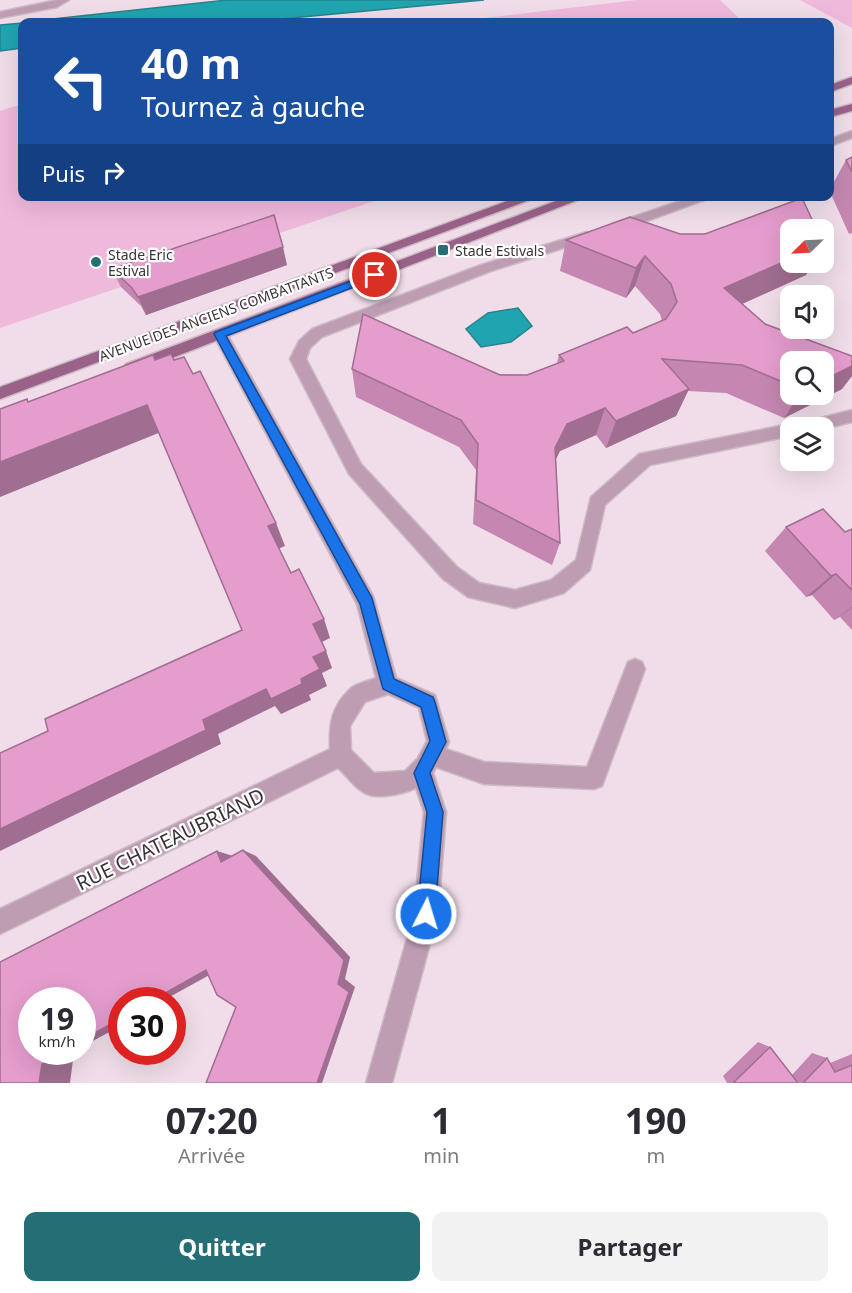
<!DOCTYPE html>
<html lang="fr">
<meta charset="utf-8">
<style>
:root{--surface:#fff;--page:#f2f2f3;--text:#2b2b33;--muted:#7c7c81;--accent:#246e75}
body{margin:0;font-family:"Noto Sans",sans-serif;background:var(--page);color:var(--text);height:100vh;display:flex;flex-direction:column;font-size:22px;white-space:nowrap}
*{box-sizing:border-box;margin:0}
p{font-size:20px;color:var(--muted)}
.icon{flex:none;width:33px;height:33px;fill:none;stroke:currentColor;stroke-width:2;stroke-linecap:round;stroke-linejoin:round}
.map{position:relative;height:1083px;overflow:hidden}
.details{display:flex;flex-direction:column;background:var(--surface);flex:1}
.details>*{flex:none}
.hud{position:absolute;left:18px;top:18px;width:816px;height:183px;border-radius:12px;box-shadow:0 6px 24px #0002;background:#1a4fa0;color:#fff;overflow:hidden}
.needle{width:39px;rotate:246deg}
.tools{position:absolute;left:780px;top:219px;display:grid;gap:12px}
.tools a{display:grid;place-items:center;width:54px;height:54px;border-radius:12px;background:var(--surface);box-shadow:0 6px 24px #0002;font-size:30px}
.speed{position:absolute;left:18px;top:987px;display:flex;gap:12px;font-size:30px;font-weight:700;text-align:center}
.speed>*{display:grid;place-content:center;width:78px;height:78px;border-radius:50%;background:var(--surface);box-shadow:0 6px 24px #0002;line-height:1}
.speed small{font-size:15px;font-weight:400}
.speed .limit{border:9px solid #d22;background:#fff;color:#111}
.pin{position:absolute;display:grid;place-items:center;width:51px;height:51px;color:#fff;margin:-26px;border:3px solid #fff;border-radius:50%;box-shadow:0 2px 6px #0007}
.me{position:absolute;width:66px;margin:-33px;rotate:5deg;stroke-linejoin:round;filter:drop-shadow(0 0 4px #0008)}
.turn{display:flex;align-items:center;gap:21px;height:126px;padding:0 24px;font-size:27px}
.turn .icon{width:78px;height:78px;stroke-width:2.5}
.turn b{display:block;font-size:42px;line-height:51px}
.then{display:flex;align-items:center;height:57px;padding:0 24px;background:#0003;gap:12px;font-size:22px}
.eta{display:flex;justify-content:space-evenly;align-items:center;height:102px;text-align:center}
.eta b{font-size:36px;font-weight:700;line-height:42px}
.action{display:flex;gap:12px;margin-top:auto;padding:12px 24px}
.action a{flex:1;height:69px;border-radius:12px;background:var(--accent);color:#fff;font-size:24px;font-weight:700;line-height:69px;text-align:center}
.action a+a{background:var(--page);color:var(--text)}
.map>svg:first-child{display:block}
</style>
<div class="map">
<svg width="852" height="1083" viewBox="0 0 852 1083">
<rect width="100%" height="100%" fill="#f0dde9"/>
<g fill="#efb9dc">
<path d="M 637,0 L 720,0 L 743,22 L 450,22 Z"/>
<path d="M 800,0 L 852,0 L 852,28 Z"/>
<path d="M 22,104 L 22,196 L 386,197 L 0,328 L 0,111 Z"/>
</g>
<g fill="#20a5b0" stroke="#28838c" stroke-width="1.5">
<path d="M 227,0 L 484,0 L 249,22 L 25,22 Z"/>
<path d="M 22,23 L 22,48 L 0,51 L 0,25 Z"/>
<path d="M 518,308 L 532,326 L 511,342 L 481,347 L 466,329 L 488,313 Z"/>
</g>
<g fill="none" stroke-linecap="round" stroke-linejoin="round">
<defs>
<g id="minor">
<path d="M 57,0 L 69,0 L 57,7 L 0,18 L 0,12 Z"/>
<path d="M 852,131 L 852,138 L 830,146 L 830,139 Z"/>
<path d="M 695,196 L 715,196 L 622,230 L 617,231 L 610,227 L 612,224 Z"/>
<path d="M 587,232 L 592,233 L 594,236 L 592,239 L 491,271 L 322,337 L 310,348 L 306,359 L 361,464 L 457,567 L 479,583 L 515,590 L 551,580 L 576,560 L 591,497 L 639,454 L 790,424 L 794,425 L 852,410 L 852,422 L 824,429 L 790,428 L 790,436 L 650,465 L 605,505 L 590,570 L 564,593 L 515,608 L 468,597 L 443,579 L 349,474 L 290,359 L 299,341 L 312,329 L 481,265 Z"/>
<path d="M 220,329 L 227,334 L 373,596 L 396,678 L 435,695 L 449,742 L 446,749 L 484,762 L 587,767 L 628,662 L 635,659 L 642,662 L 645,669 L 602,786 L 594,789 L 484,784 L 436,767 L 433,773 L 446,812 L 438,914 L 392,1083 L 366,1083 L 414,914 L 424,812 L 416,788 C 402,794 377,801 363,792 C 354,787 346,775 338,768 L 0,934 L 0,909 L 330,749 C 329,725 331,707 350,689 C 356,683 369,681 376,678 L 357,604 L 213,334 ZM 388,694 L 419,708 L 427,741 L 418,758 L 405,771 L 374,773 L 351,750 L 350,726 L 365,702 Z"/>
</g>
<g id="major">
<path d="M 852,77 L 852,84 L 830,92 L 830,85 Z"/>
<path d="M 852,104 L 852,111 L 830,117 L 830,110 Z"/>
<path d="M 521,196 L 540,196 L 0,399 L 0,387 Z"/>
<path d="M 569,196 L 588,196 L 136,372 L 126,372 L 123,368 L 126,364 Z"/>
</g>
</defs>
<use href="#minor" stroke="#ccbbc5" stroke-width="3"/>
<use href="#major" stroke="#ccbbc5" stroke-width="3"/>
<use href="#minor" fill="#be9db2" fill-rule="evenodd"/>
<use href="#major" fill="#9b6289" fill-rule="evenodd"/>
</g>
<g fill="#c587b1" fill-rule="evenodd">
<path d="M 852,157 L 852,233 L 849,234 L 830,192 L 830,189 L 846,160 Z"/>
<path d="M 680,234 L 790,262 L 814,262 L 806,275 L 742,304 L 842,389 L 784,418 L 726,393 L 688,391 L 676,416 L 606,448 L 596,435 L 560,451 L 556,459 L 560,543 L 552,565 L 473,524 L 476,470 L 459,447 L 356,397 L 352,369 L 527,375 L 557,363 L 559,355 L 633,333 L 662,321 L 660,314 L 635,286 L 626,298 L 560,271 L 566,240 ZM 790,362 L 824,394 L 790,394 Z"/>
<path d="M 287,265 L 146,315 L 141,306 L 121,287 L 112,269 Z"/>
<path d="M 786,527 L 845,532 L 852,529 L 852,630 L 840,617 L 834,620 L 812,595 L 806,597 L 765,551 Z"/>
<path d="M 758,1042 L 770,1047 L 792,1075 L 812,1053 L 827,1058 L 830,1063 L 852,1054 L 852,1083 L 727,1083 L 723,1076 Z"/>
</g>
<g fill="#a06e90">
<path d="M 283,247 L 287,265 L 146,315 L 138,297 Z"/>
<path d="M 645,256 L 635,286 L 626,298 L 636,268 Z"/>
<path d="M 790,259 L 790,262 L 814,262 L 806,275 L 711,318 L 724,288 Z"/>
<path d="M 852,366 L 852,376 L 842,389 L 784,418 L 800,394 L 824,394 L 824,380 Z"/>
<path d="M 689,389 L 676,416 L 606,448 L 616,421 Z"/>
<path d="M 147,405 L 161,432 L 0,497 L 0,462 Z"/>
<path d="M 605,408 L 596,435 L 560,451 L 548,474 L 555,448 L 567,424 Z"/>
<path d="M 276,523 L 285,546 L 278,549 L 268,526 Z"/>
<path d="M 836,574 L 812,595 L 806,597 L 831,576 Z"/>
<path d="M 852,607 L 852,608 L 834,620 Z"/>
<path d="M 324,619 L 330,638 L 320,643 L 313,624 Z"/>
<path d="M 326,651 L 332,668 L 322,673 L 327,686 L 309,695 L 311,700 L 281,714 L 275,706 L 218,734 L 221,744 L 0,851 L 0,829 L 203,720 L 266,689 L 301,679 L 313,657 Z"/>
<path d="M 243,850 L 256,856 L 350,957 L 345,979 L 355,987 L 322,1083 L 317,1083 Z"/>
<path d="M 217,851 L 233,856 L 221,862 Z"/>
<path d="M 224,967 L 164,1000 L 153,1000 L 206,970 Z"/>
<path d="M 122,1018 L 122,1025 L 82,1047 L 82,1040 Z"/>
<path d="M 63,1052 L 75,1052 L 74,1052 L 70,1083 L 39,1083 L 42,1064 Z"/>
</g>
<g fill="#e59dce" stroke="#a06e90" stroke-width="1.5">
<path d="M 852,157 L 852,172 L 846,160 Z"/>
<path d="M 802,198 L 817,230 L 790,230 L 790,259 L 724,288 L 765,324 L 852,356 L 852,366 L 824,380 L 824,362 L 790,362 L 790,385 L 742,365 L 662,359 L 689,389 L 616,421 L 605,408 L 567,424 L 555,448 L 560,543 L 476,500 L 478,444 L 461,420 L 352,369 L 363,314 L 500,375 L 527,375 L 564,361 L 559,355 L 627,327 L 633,333 L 666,319 L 677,302 L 671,284 L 645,256 L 636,268 L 566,240 L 630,217 L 680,234 L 705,234 Z"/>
<path d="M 274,215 L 283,247 L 138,297 L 132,288 L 112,269 Z"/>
<path d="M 171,354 L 174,360 L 184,357 L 193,374 L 200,371 L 276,523 L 268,526 L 291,573 L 299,569 L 324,619 L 313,624 L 326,651 L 313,657 L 320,669 L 301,679 L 302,684 L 271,699 L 266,689 L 203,720 L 206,730 L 0,829 L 0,753 L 48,731 L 45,719 L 242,630 L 147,405 L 0,462 L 0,409 L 27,399 L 28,402 L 153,355 L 155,360 Z"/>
<path d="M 823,509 L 845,532 L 852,529 L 852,590 L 836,574 L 831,576 L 786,527 Z"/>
<path d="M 243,850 L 344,960 L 338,984 L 349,992 L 317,1083 L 206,1083 L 236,1007 L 217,995 L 206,970 L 153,1000 L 122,1000 L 122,1018 L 82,1040 L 82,1000 L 32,1000 L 32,1052 L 63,1052 L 42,1064 L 39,1083 L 0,1083 L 0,962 L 217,851 L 221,862 Z"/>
<path d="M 770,1047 L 798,1083 L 735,1083 L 734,1082 Z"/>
<path d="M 827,1058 L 835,1072 L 852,1065 L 852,1083 L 803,1083 Z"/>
</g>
<path fill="#1a73e8" stroke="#114b97" stroke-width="1.5" d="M 375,272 L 380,275 L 378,278 L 226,336 L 372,598 L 394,679 L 433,697 L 435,702 L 446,742 L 430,773 L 443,812 L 435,914 L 433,921 L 426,923 L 420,921 L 417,914 L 427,812 L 414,773 L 430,741 L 421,707 L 383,689 L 360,604 L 214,334 L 216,332 Z"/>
<g fill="#246e75" stroke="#fff" stroke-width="2">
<rect x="437" y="244" width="12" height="12" rx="3"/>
<circle cx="96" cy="262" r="6"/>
</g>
<g text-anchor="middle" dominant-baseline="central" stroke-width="4.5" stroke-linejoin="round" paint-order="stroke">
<g font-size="14" fill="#3a3337" stroke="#fff" text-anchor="start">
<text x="455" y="250">Stade Estivals</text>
<text x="108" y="254">Stade Eric<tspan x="108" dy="16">Estival</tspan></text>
</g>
<g font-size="14" fill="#3a3337" stroke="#fff">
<text transform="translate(216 314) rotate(-20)">AVENUE DES ANCIENS COMBATTANTS</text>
</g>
<g font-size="20" fill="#3a3337" stroke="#fff">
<text transform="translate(170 839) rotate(-26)">RUE CHATEAUBRIAND</text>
</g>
</g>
</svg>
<div class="tools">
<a><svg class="needle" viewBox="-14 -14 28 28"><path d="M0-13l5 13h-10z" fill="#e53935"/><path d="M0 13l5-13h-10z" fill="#7c7c81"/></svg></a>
<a><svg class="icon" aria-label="sound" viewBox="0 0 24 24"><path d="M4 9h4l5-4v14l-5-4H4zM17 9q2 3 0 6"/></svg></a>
<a><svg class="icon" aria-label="search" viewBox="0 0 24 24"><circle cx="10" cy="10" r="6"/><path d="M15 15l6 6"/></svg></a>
<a><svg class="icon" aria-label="layers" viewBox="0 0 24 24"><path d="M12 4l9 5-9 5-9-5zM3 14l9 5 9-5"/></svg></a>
</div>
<div class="speed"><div>19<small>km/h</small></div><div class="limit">30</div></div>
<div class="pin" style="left:375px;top:275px;background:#d93025"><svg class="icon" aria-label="arrive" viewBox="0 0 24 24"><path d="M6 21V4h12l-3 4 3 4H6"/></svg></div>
<svg class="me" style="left:426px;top:914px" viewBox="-20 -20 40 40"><circle r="17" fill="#1a73e8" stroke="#fff" stroke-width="3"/><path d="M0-11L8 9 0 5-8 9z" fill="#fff"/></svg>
<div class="hud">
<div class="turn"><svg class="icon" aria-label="left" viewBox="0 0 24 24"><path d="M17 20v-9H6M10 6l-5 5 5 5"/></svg><div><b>40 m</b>Tournez à gauche</div></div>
<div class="then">Puis<svg class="icon" aria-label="right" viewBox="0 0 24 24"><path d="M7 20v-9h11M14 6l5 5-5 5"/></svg></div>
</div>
</div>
<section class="details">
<div class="eta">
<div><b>07:20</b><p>Arrivée</p></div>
<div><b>1</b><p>min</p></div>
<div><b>190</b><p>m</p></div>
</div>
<div class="action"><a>Quitter</a><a>Partager</a></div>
</section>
